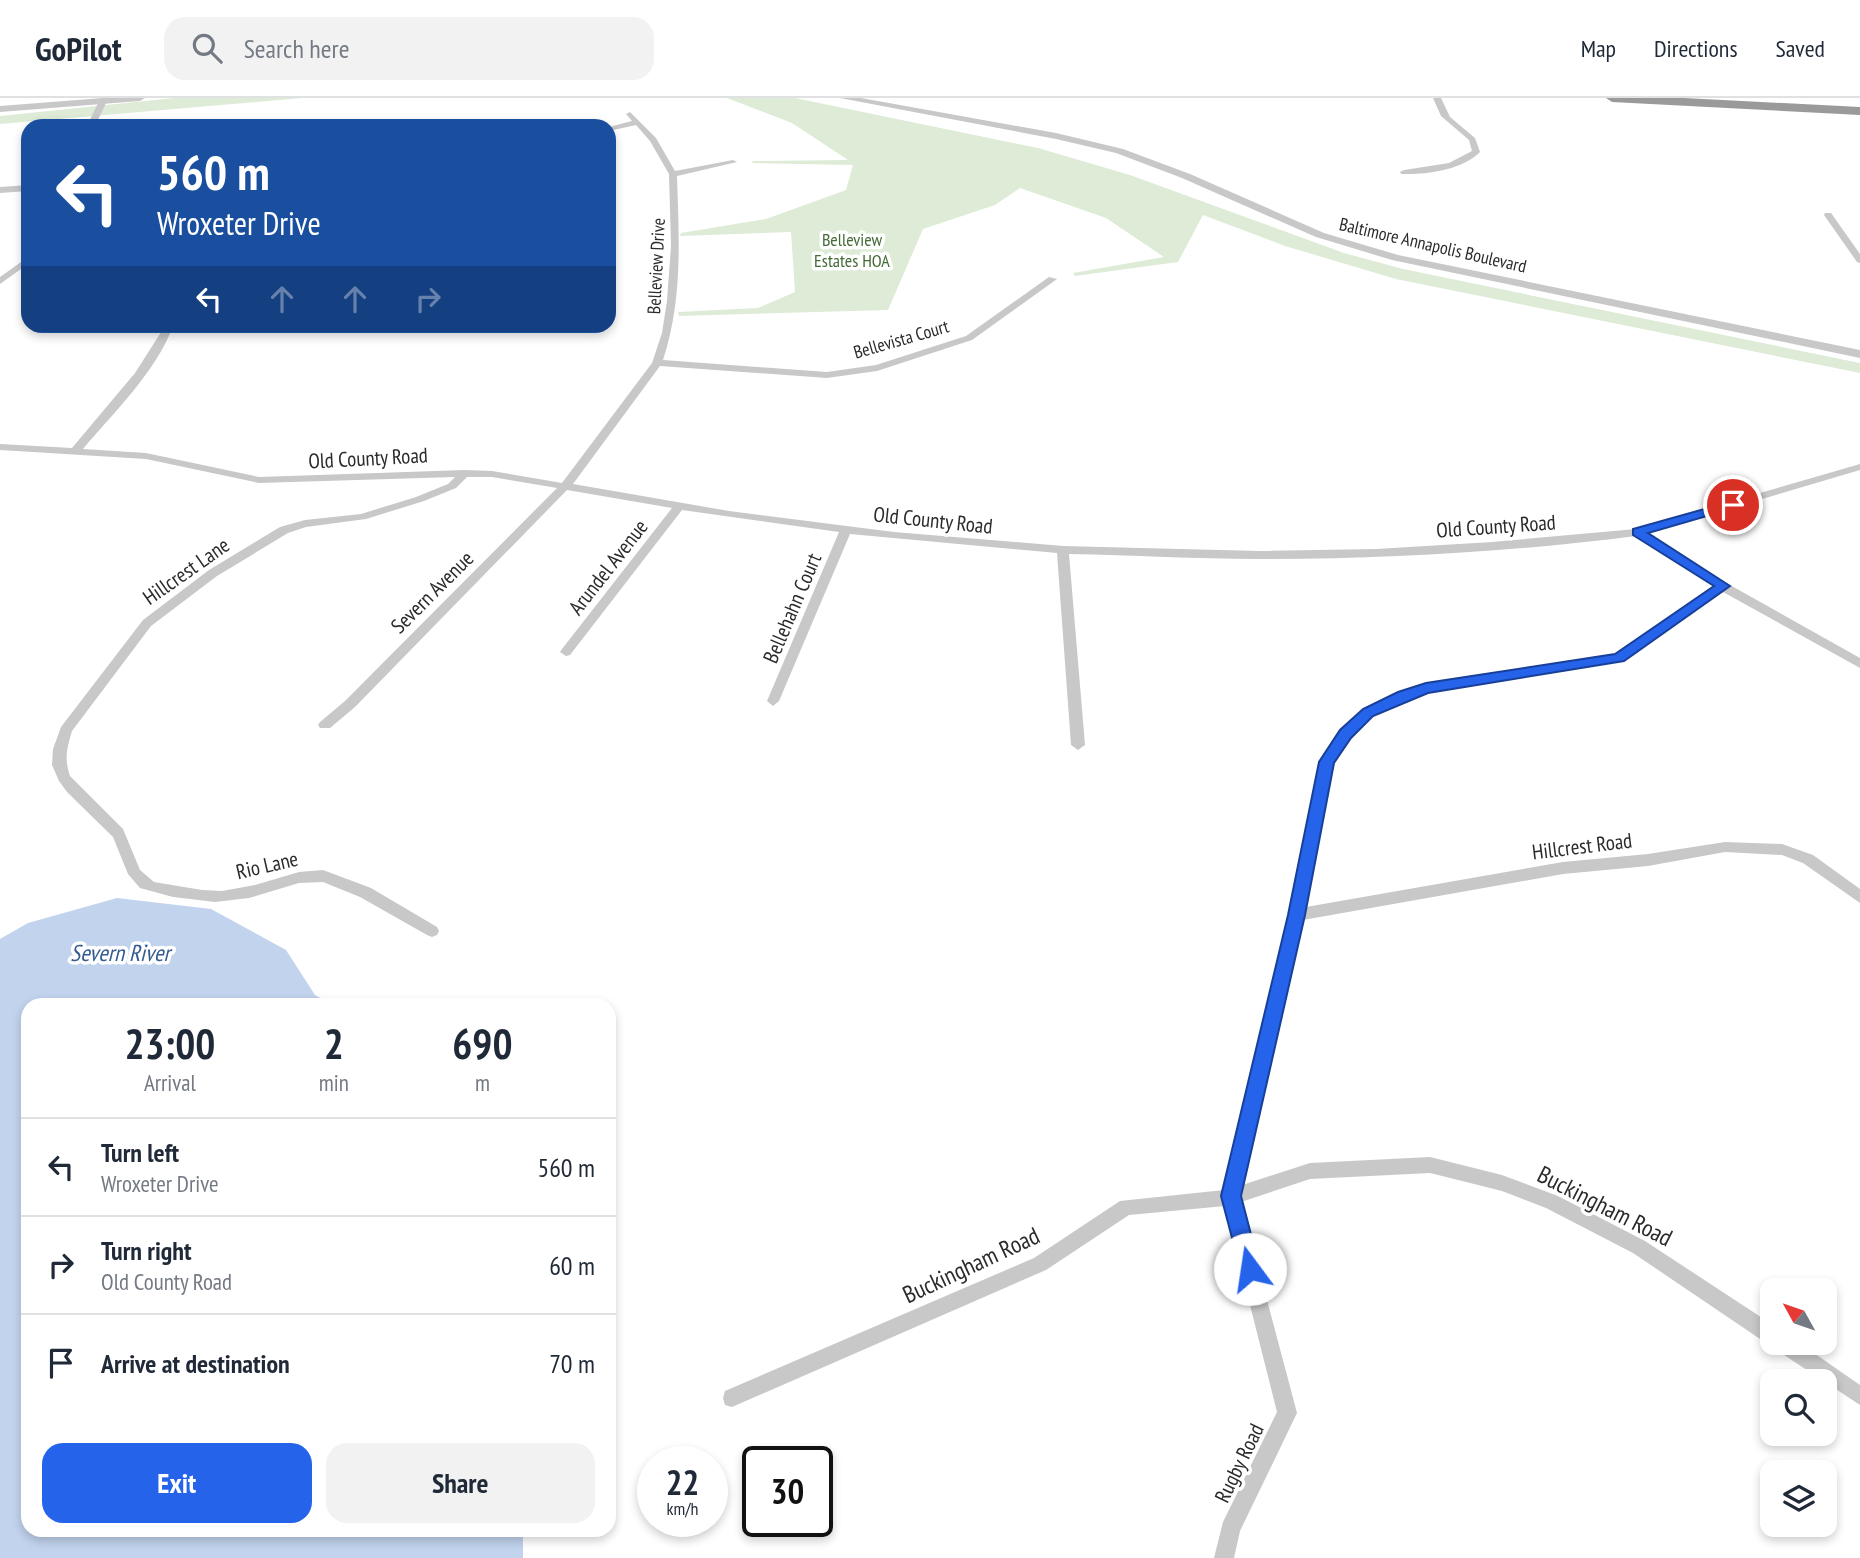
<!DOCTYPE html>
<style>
:root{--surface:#fff;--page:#f2f2f3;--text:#1f2937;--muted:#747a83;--line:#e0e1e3;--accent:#2563eb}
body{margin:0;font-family:"PT Sans Narrow",sans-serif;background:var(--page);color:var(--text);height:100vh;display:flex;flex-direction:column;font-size:26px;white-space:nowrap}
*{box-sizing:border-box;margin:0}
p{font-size:23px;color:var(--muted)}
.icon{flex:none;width:38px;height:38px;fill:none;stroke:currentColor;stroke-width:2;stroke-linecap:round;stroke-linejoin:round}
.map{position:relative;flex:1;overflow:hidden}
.drawer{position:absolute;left:21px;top:900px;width:595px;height:539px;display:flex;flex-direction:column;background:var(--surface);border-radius:21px;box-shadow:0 4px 10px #0003}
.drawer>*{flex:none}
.hud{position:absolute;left:21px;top:21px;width:595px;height:214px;border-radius:21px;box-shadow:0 4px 10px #0003;background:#1a4fa0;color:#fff;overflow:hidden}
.needle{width:46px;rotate:310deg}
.fabs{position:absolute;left:1760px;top:1180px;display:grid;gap:14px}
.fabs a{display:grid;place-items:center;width:77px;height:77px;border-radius:14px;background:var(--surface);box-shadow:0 4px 10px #0003;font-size:35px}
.speed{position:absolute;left:637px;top:1348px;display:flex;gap:14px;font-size:35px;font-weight:700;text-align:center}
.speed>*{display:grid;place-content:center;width:91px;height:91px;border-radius:50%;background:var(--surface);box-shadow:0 4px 10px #0003;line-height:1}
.speed small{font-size:18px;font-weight:400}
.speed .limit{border:4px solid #111;border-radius:10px;background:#fff;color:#111}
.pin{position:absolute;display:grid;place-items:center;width:60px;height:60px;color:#fff;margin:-30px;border:4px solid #fff;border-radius:50%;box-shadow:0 2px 7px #0007}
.me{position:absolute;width:77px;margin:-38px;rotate:346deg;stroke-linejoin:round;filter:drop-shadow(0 0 5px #0008)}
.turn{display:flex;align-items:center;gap:24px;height:147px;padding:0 21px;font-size:32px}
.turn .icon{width:91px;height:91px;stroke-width:2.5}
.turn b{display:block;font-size:49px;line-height:60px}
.lanes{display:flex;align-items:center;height:66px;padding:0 21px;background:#0003;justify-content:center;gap:35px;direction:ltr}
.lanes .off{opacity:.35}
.eta{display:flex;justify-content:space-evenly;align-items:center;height:119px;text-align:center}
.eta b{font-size:42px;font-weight:600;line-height:49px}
.cta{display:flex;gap:14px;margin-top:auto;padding:14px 21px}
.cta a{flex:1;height:80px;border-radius:21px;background:var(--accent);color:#fff;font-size:28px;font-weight:600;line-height:80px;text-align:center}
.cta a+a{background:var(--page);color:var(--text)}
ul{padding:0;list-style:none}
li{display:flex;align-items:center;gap:21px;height:98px;padding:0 21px;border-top:2px solid var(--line)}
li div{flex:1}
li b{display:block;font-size:26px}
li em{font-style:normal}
header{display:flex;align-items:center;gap:42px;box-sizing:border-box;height:98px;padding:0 35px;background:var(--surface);border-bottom:2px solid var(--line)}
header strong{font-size:33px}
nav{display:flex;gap:38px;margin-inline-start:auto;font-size:24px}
.search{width:490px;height:63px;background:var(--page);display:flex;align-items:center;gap:18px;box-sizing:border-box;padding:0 24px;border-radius:21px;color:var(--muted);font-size:26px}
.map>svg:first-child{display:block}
</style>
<header>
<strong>GoPilot</strong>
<div class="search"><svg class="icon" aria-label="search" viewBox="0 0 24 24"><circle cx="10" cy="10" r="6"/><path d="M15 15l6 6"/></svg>Search here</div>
<nav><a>Map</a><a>Directions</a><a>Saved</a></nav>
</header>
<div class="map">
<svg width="1860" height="1460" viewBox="0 0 1860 1460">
<rect width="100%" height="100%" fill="#fff"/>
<g fill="#deebd7">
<path d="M 174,0 L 302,0 L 0,26 L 0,18 Z"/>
<path d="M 727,0 L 795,0 L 1038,50 L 1130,77 L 1344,155 L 1403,171 L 1860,265 L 1860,275 L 1396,181 L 1285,148 L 1203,117 L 1178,164 L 1075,178 L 1073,175 L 1164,159 L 1106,120 L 1020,90 L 995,107 L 923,131 L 888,212 L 679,218 L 678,214 L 758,210 L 795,194 L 791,134 L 680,138 L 681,135 L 766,121 L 846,92 L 853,67 L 752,65 L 753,63 L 848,62 L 792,25 Z"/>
</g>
<path fill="#c1d3ed" d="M 117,800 L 211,811 L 286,852 L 315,897 L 331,906 L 28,906 L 28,1432 L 523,1432 L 523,1460 L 0,1460 L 0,841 L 28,825 Z"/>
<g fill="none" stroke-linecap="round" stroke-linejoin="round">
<g fill="#c8c8c8" fill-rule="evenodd">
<path d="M 1433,0 L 1441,0 L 1450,19 L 1475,40 L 1480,54 C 1462,72 1426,77 1401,76 L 1400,74 L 1404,72 L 1449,65 L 1472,53 L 1469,42 L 1441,18 Z"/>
<path d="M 100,1 L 107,3 L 95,28 L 87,28 Z"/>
<path d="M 630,14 L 656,40 L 675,73 L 733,62 L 737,64 L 677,78 C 679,140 683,202 663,262 L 827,274 L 876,267 L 966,238 L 1049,179 L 1057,181 L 972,242 L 877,273 L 827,280 L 660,268 L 573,386 L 729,413 L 894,434 L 1063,448 L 1259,453 L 1376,451 L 1492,444 L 1636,431 L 1860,366 L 1860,372 L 1648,435 L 1696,468 L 1860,560 L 1860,570 L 1723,494 L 1623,563 L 1428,594 L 1373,617 L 1351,639 L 1334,665 L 1306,809 L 1563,764 L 1648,756 L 1725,744 L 1782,746 L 1813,757 L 1860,791 L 1860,805 L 1803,765 L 1782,757 L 1725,754 L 1648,768 L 1563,776 L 1303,822 L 1242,1087 L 1310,1065 L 1430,1059 L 1502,1077 L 1558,1098 L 1645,1143 L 1773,1227 L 1773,1244 L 1798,1244 L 1860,1287 L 1860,1307 L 1775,1251 L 1774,1247 L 1766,1245 L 1633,1155 L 1546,1110 L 1502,1093 L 1430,1075 L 1310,1081 L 1241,1104 L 1297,1315 L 1240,1433 L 1234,1460 L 1214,1460 L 1223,1424 L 1277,1314 L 1225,1108 L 1129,1117 L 1046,1172 L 732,1309 L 725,1307 L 723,1300 L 725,1293 L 1034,1160 L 1120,1103 L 1224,1092 L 1290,817 L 1320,664 L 1341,633 L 1363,611 L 1426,586 L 1616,556 L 1714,489 L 1636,438 C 1511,454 1385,461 1260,461 C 1196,461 1133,457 1069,456 L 1085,647 L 1078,652 L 1071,647 L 1057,455 L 850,436 L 779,603 L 773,608 L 767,603 L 839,434 L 682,412 L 570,557 L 566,558 L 560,554 L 562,551 L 672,410 L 567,392 L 355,609 L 330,630 L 320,630 L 318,627 L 320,624 L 345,603 L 557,390 L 492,379 L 467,379 L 456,390 L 424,403 L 366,421 L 306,429 L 288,435 L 217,478 L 151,528 L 72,633 C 67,650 64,661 70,678 L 123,731 L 140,772 L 154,784 L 202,792 L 222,793 L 255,787 L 299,774 L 323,772 L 371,790 L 437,829 L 439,833 L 437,837 L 432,839 L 427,837 L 360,799 L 323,784 L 299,785 L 249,800 L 215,804 L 173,799 L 140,790 L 128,776 L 113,739 L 67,694 L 59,683 L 52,667 L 53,651 L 61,629 L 143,522 L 209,472 L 280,429 L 305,422 L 361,416 L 416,399 L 448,386 L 455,379 L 259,385 L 146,361 L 0,352 L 0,346 L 72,350 L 135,275 L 165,228 L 173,228 C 156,274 115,313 83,351 L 146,355 L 259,379 L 465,372 L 492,373 L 562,385 L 652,265 L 662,235 L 667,203 L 671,148 L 669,76 L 650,43 L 636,27 L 609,33 L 609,29 L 632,23 L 626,16 Z"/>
<path d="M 28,87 L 28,93 L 0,95 L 0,89 Z"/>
<path d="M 1825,115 L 1831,115 L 1860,156 L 1860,165 L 1857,164 L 1824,117 Z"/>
<path d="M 28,159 L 28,166 L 0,186 L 0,179 Z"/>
</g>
<g fill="#c8c8c8" fill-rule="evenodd">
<path d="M 103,0 L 145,0 L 140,3 L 0,14 L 0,8 Z"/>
<path d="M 840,0 L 861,0 L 1056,35 L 1123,51 L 1190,76 L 1324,135 L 1398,157 L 1860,252 L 1860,260 L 1392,162 L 1316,139 L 1182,80 L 1116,55 L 1056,41 Z"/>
</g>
<path fill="#9a9a9a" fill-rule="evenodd" d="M 1606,0 L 1684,0 L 1860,9 L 1860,17 L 1612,4 Z"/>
</g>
<path fill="#2563eb" stroke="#184099" stroke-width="2" d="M 1733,403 L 1740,407 L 1738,409 L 1648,435 L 1730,488 L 1624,563 L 1428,595 L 1373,618 L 1351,640 L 1334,665 L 1305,817 L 1241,1098 L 1260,1171 L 1257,1178 L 1250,1181 L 1242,1178 L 1221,1098 L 1288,817 L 1319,664 L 1340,632 L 1363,611 L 1398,594 L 1426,585 L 1615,556 L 1714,488 L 1633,437 L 1633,431 Z"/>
<g text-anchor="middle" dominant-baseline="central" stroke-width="7" stroke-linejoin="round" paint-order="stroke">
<g font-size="18" fill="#446a36" stroke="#fff">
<text x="852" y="141">Belleview<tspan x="852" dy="21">Estates HOA</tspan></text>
</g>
<g font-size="18" fill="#2b2b2b" stroke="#fff">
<text transform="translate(1433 147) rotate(13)">Baltimore Annapolis Boulevard</text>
<text transform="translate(656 168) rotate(-87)">Belleview Drive</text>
<text transform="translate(901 241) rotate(-16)">Bellevista Court</text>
</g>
<g font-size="21" fill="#2b2b2b" stroke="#fff">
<text transform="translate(368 360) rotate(-3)">Old County Road</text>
<text transform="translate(933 422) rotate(6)">Old County Road</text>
<text transform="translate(1496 428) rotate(-4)">Old County Road</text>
<text transform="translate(608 469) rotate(-52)">Arundel Avenue</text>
<text transform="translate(186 473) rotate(-35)">Hillcrest Lane</text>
<text transform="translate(432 494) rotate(-45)">Severn Avenue</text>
<text transform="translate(792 510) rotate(-67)">Bellehahn Court</text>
<text transform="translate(1582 748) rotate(-7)">Hillcrest Road</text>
<text transform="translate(267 767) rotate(-13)">Rio Lane</text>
<text transform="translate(1239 1365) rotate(-64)">Rugby Road</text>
</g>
<g font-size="23" font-style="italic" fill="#345c92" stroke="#fff">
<text x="120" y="854">Severn River</text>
</g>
<g font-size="24" fill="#2b2b2b" stroke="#fff">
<text transform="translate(1605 1108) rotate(27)">Buckingham Road</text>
<text transform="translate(971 1167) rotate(-25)">Buckingham Road</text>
</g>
</g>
</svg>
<div class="fabs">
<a><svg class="needle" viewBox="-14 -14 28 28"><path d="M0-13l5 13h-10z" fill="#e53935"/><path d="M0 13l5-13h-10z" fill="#747a83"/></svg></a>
<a><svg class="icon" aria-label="search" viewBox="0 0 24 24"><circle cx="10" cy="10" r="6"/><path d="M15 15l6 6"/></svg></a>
<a><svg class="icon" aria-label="layers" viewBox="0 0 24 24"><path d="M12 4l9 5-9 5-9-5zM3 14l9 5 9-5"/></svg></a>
</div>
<div class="speed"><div>22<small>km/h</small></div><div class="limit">30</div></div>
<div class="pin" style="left:1733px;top:407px;background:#d93025"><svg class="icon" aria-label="arrive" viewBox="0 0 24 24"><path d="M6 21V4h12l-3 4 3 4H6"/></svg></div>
<svg class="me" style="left:1250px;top:1171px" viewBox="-20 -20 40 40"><circle r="19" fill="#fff"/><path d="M0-13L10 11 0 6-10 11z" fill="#2563eb"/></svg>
<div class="hud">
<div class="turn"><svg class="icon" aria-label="left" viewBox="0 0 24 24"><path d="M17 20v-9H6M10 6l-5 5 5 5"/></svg><div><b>560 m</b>Wroxeter Drive</div></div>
<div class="lanes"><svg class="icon" aria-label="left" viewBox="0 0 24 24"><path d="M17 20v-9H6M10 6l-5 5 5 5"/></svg><svg class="icon off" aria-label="ahead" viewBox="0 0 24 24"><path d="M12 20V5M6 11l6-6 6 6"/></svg><svg class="icon off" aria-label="ahead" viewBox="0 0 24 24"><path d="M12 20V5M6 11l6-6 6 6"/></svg><svg class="icon off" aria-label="right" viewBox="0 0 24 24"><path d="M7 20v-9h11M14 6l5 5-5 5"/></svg></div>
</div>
<section class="drawer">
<div class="eta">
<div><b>23:00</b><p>Arrival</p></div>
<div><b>2</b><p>min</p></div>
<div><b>690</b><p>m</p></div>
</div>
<ul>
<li><svg class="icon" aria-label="left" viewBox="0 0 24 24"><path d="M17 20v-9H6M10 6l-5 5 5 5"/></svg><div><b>Turn left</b><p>Wroxeter Drive</p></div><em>560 m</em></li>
<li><svg class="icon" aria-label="right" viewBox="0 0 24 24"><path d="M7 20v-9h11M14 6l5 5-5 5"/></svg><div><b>Turn right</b><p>Old County Road</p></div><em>60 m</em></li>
<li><svg class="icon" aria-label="arrive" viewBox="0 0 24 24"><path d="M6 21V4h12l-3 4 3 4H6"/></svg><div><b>Arrive at destination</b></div><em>70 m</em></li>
</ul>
<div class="cta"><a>Exit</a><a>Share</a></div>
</section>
</div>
